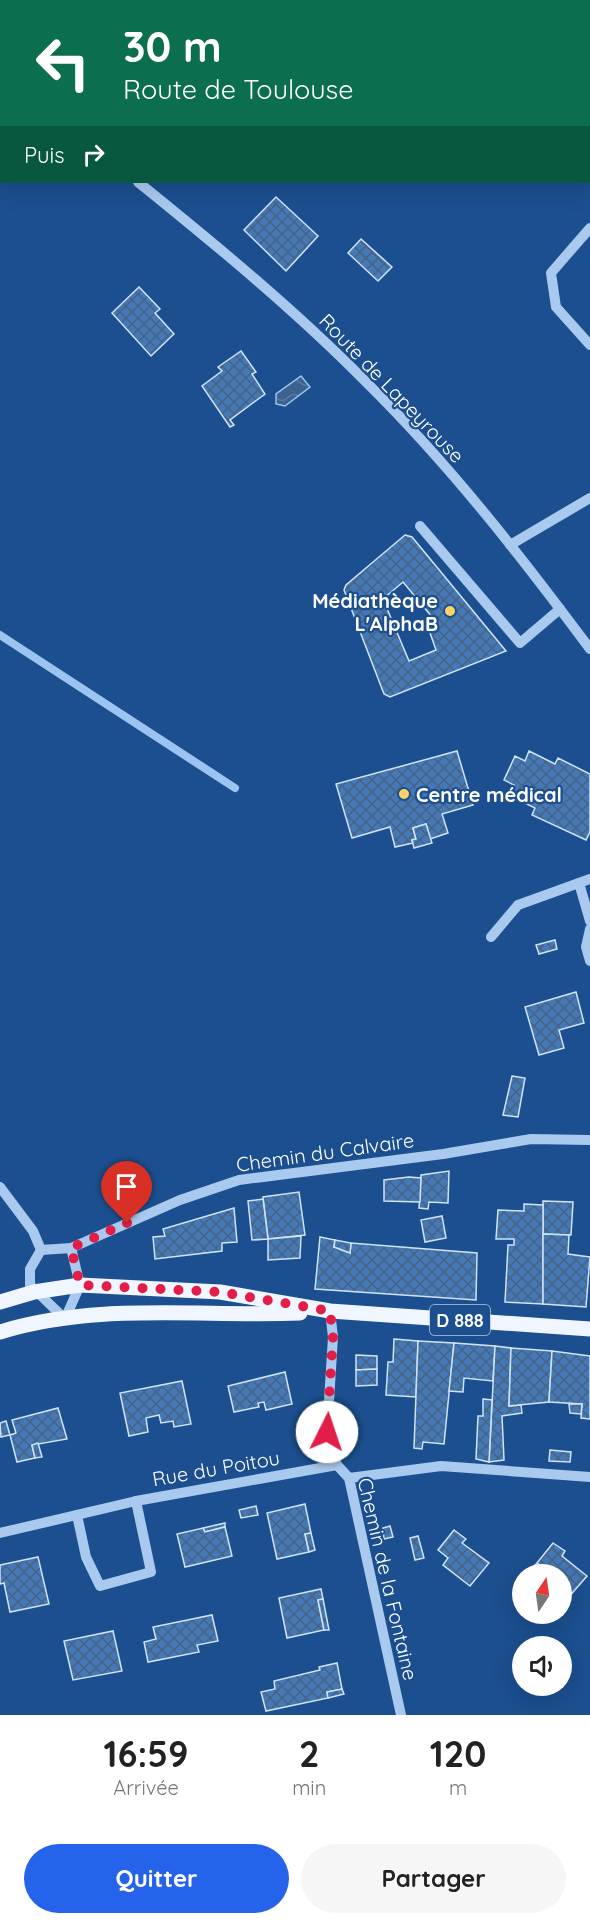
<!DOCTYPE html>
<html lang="fr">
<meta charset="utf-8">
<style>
:root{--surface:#fff;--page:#f6f6f6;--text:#222;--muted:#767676;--accent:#2563eb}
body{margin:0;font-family:Quicksand,sans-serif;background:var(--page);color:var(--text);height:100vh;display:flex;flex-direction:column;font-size:22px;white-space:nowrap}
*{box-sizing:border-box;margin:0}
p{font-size:20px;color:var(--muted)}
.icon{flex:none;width:33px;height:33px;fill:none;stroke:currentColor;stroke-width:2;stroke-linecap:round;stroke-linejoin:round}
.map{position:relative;height:1715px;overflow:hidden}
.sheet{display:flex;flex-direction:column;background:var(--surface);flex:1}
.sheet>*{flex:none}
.hud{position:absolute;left:0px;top:0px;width:591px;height:183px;box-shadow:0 6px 24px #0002;background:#0b6e4f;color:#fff;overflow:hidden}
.needle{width:39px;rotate:13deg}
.buttons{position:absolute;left:512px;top:1564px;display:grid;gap:12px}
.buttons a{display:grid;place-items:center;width:60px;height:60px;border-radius:50%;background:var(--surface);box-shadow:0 6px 24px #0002;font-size:30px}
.pin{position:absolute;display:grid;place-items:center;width:51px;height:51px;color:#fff;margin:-62px -26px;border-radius:50% 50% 50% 0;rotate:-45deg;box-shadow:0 0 6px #0007}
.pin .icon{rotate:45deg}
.me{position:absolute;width:66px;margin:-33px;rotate:4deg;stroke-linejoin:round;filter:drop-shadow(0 0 4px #0008)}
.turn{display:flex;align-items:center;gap:21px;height:126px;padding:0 24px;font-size:27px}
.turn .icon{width:78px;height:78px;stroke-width:2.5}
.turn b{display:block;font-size:42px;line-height:51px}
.then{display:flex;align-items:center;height:57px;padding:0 24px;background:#0003;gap:12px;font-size:22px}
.eta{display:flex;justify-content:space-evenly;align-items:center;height:102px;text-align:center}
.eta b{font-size:36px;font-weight:700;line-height:42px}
.primary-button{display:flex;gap:12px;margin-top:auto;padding:12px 24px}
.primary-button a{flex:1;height:69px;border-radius:36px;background:var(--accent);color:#fff;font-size:24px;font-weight:700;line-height:69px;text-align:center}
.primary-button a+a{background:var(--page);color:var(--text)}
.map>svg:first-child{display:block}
</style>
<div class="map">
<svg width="590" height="1715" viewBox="0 0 590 1715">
<defs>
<pattern id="water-waves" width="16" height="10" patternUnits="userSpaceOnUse" patternTransform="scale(1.5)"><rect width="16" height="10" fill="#3c6290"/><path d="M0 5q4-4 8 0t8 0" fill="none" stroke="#597aa1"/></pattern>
<pattern id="building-cross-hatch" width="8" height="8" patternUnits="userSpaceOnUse" patternTransform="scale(1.5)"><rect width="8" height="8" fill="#4478b7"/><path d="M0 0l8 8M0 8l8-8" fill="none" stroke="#486282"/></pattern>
</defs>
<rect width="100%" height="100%" fill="#1b4f8f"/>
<path fill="url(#water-waves)" stroke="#9cc4f0" stroke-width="1.5" d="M 301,376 L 310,387 L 285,406 L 276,404 L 276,394 Z"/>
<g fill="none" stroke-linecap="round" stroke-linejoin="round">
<path stroke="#9cc4f0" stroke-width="8" d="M 0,635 L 235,788"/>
</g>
<g fill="url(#building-cross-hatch)" stroke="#cfe3fa" stroke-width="1.5" fill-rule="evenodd">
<path d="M 276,197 L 318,236 L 286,271 L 244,230 Z"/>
<path d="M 361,239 L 392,267 L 378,281 L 348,253 Z"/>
<path d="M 139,287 L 160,309 L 155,313 L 174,334 L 151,356 L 112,313 Z"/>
<path d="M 241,351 L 256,372 L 252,374 L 265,394 L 230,420 L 234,425 L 230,427 L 202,386 L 222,371 L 218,367 Z"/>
<path d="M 405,535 L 412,537 L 506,651 L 390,697 L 384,694 L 344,590 L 346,585 ZM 403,582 L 437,623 L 429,630 L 436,650 L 409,661 L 383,599 Z"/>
<path d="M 457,751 L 473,805 L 442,814 L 448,833 L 430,839 L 426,824 L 413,828 L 416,839 L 412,840 L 413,843 L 395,847 L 390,827 L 352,838 L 336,784 Z"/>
<path d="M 529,751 L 555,764 L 558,758 L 590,774 L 590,832 L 586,840 L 532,815 L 535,808 L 509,795 L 514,785 L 504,780 L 515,756 L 525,761 Z"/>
<path d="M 426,824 L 432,843 L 414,848 L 412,840 L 416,839 L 413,828 Z"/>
<path d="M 555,940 L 557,949 L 539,954 L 536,945 Z"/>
<path d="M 576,992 L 584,1023 L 559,1030 L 564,1048 L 539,1055 L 525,1007 Z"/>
<path d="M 512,1076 L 525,1078 L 518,1117 L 503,1115 Z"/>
<path d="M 449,1171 L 448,1203 L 429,1202 L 428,1209 L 419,1208 L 421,1175 Z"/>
<path d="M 409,1177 L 421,1178 L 420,1202 L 384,1201 L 384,1180 Z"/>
<path d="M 299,1192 L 305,1235 L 268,1239 L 263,1197 Z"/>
<path d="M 263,1199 L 268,1239 L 252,1240 L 248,1201 Z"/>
<path d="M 543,1201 L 573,1202 L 571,1235 L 543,1234 Z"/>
<path d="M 524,1204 L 543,1205 L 543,1304 L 505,1302 L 508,1245 L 514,1245 L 514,1239 L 496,1239 L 498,1210 L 524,1211 Z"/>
<path d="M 234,1208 L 237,1242 L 222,1243 L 222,1251 L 155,1259 L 153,1237 L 165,1236 L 163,1229 Z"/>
<path d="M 442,1216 L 446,1238 L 425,1242 L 421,1220 Z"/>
<path d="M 543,1234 L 569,1235 L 568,1254 L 590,1257 L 586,1307 L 543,1304 Z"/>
<path d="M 301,1236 L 300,1258 L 268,1260 L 268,1239 Z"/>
<path d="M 320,1237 L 335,1240 L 334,1247 L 350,1253 L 351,1243 L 477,1253 L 476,1300 L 315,1289 Z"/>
<path d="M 335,1240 L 351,1243 L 350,1253 L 334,1247 Z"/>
<path d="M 394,1339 L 418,1341 L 416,1397 L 386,1395 L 388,1362 L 393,1362 Z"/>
<path d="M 418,1341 L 454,1343 L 444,1444 L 423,1442 L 422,1449 L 414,1448 Z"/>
<path d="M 454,1343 L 495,1346 L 493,1381 L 464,1378 L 463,1392 L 449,1391 Z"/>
<path d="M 495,1346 L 511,1348 L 509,1406 L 521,1405 L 522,1413 L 502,1416 L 504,1460 L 489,1462 Z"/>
<path d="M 511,1348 L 552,1351 L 549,1402 L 509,1406 Z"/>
<path d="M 552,1351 L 590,1356 L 590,1419 L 581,1418 L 582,1404 L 549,1402 Z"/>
<path d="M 356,1355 L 377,1356 L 377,1369 L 356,1370 Z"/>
<path d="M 377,1369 L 377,1385 L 356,1386 L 356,1370 Z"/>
<path d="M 285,1372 L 292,1404 L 266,1410 L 264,1402 L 258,1403 L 259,1407 L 234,1412 L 228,1386 Z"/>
<path d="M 182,1381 L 191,1424 L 174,1427 L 173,1421 L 161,1423 L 159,1415 L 146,1418 L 148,1432 L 129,1436 L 120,1393 Z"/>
<path d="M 483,1399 L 492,1400 L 489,1462 L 476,1459 L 478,1416 L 483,1416 Z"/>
<path d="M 569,1404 L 582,1404 L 581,1414 L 570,1413 Z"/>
<path d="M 58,1408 L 67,1439 L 32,1445 L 35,1458 L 17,1462 L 10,1435 L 16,1433 L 12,1420 Z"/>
<path d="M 6,1421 L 10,1435 L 1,1437 L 0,1423 Z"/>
<path d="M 38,1443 L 42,1457 L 35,1458 L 32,1445 Z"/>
<path d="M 550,1450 L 571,1452 L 570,1462 L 549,1461 Z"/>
<path d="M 305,1504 L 311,1533 L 305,1534 L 309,1552 L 277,1559 L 267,1513 Z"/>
<path d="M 256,1506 L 258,1515 L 241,1518 L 239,1510 Z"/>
<path d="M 225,1523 L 225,1527 L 205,1532 L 203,1528 Z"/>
<path d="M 390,1526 L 393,1537 L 384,1539 L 383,1528 Z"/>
<path d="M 225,1527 L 232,1556 L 185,1567 L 177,1534 L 203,1528 L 205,1532 Z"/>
<path d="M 454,1530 L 466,1539 L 462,1543 L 489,1563 L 470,1586 L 443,1565 L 448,1558 L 438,1550 Z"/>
<path d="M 311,1533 L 315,1550 L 309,1552 L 305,1534 Z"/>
<path d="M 418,1536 L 424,1558 L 415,1560 L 410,1538 Z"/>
<path d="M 553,1543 L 565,1551 L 562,1556 L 587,1576 L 568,1598 L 561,1592 L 561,1575 L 546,1575 L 548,1573 L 537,1563 Z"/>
<path d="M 38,1557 L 49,1604 L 10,1612 L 4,1583 L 0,1584 L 0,1565 Z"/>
<path d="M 537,1563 L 548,1573 L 546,1575 L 540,1575 L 532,1568 Z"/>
<path d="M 321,1589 L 323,1599 L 318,1600 L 324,1630 L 287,1638 L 279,1598 Z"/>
<path d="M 323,1599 L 329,1630 L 324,1630 L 318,1600 Z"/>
<path d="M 212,1615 L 218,1641 L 197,1645 L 199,1652 L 148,1662 L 144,1642 L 156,1639 L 153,1627 Z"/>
<path d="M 113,1631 L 122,1671 L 73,1680 L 64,1641 Z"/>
<path d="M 337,1663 L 342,1689 L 327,1692 L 328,1698 L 266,1711 L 261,1692 L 275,1689 L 274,1681 L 320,1670 L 319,1667 Z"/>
<path d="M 342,1689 L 344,1694 L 328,1698 L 327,1692 Z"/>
</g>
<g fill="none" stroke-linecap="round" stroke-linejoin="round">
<g stroke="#a9c9ee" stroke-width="10">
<path d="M 117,2 L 119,0"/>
<path d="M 492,2 L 493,0"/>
<path d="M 0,81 L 2,82"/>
<path d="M 138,182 C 216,245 295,310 366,382 C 449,464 521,556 590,649"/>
<path d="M 590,228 L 551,273 L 556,307 L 590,345"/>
<path d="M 420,526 L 520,643 L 560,609"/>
<path d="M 510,545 L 590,498"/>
<path d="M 579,883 L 590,921"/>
<path d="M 590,929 L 586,947 L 590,961"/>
<path d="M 491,937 L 518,905 L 590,879"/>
<path d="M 0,1187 L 33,1231 L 41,1250"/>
<path d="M 41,1250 L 71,1248 L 180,1200 L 239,1180 L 443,1154 L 531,1139 L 590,1140"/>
<path d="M 41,1250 L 30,1269 L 30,1285 L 65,1319 L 80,1285 L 71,1248"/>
<path d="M 330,1311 L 333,1337 L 327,1433 L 337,1465 L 349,1478 L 401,1715"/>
<path d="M 349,1478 L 441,1466 L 590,1477"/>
<path d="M 77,1515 L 86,1557 L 100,1586 L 151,1572 L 136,1501"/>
<path d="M 0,1533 L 136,1501 L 337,1465"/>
</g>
<g stroke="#f0f6ff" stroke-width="15">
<path d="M 0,1302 L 34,1292 L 80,1285 L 220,1292 L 330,1311 L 590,1329"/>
<path d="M 0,1332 C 97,1302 201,1317 300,1313"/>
</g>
</g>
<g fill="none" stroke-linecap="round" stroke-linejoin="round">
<path stroke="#e11d48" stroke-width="10" stroke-dasharray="0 18" d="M 127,1223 L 71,1248 L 80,1285 L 220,1292 L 330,1311 L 333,1337 L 327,1432"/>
</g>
<g fill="#ffd166" stroke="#1b4f8f" stroke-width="2">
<circle cx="450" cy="611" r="6"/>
<circle cx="404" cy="794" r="6"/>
</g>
<g text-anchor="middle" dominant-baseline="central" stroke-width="4.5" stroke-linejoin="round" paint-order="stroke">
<rect fill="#1b4f8f" stroke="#bbcadd" stroke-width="1.5" x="430" y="1305" width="60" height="30" rx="4.5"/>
<g font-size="18" font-weight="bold" fill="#fff">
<text x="460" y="1320">D 888</text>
</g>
<g font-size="20" fill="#fff" stroke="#1b4f8f">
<text transform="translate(392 388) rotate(46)">Route de Lapeyrouse</text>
<text transform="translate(325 1152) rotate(-8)">Chemin du Calvaire</text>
<text transform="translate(216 1468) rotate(-10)">Rue du Poitou</text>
<text transform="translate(388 1579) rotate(77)">Chemin de la Fontaine</text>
</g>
<g font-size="20" font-weight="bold" fill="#fff" stroke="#1b4f8f" text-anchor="end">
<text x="438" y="600">Médiathèque<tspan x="438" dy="23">L'AlphaB</tspan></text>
<text x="416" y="794" text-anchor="start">Centre médical</text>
</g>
</g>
</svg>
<div class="buttons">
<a><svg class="needle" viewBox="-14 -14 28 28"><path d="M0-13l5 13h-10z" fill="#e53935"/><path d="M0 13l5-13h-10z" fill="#767676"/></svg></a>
<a><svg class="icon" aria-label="sound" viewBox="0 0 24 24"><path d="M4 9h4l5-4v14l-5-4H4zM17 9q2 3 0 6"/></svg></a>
</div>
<div class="pin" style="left:127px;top:1223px;background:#d93025"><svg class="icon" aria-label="arrive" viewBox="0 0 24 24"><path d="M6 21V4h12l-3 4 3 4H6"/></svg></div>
<svg class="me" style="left:327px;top:1432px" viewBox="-20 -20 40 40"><circle r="19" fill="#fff"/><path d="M0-13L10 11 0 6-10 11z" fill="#e11d48"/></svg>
<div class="hud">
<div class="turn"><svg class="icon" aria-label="left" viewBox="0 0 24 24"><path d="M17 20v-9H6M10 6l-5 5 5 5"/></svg><div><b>30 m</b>Route de Toulouse</div></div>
<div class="then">Puis<svg class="icon" aria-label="right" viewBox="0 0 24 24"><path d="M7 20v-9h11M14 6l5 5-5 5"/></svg></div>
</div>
</div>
<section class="sheet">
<div class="eta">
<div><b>16:59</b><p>Arrivée</p></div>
<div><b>2</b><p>min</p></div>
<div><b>120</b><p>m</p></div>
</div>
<div class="primary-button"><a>Quitter</a><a>Partager</a></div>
</section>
